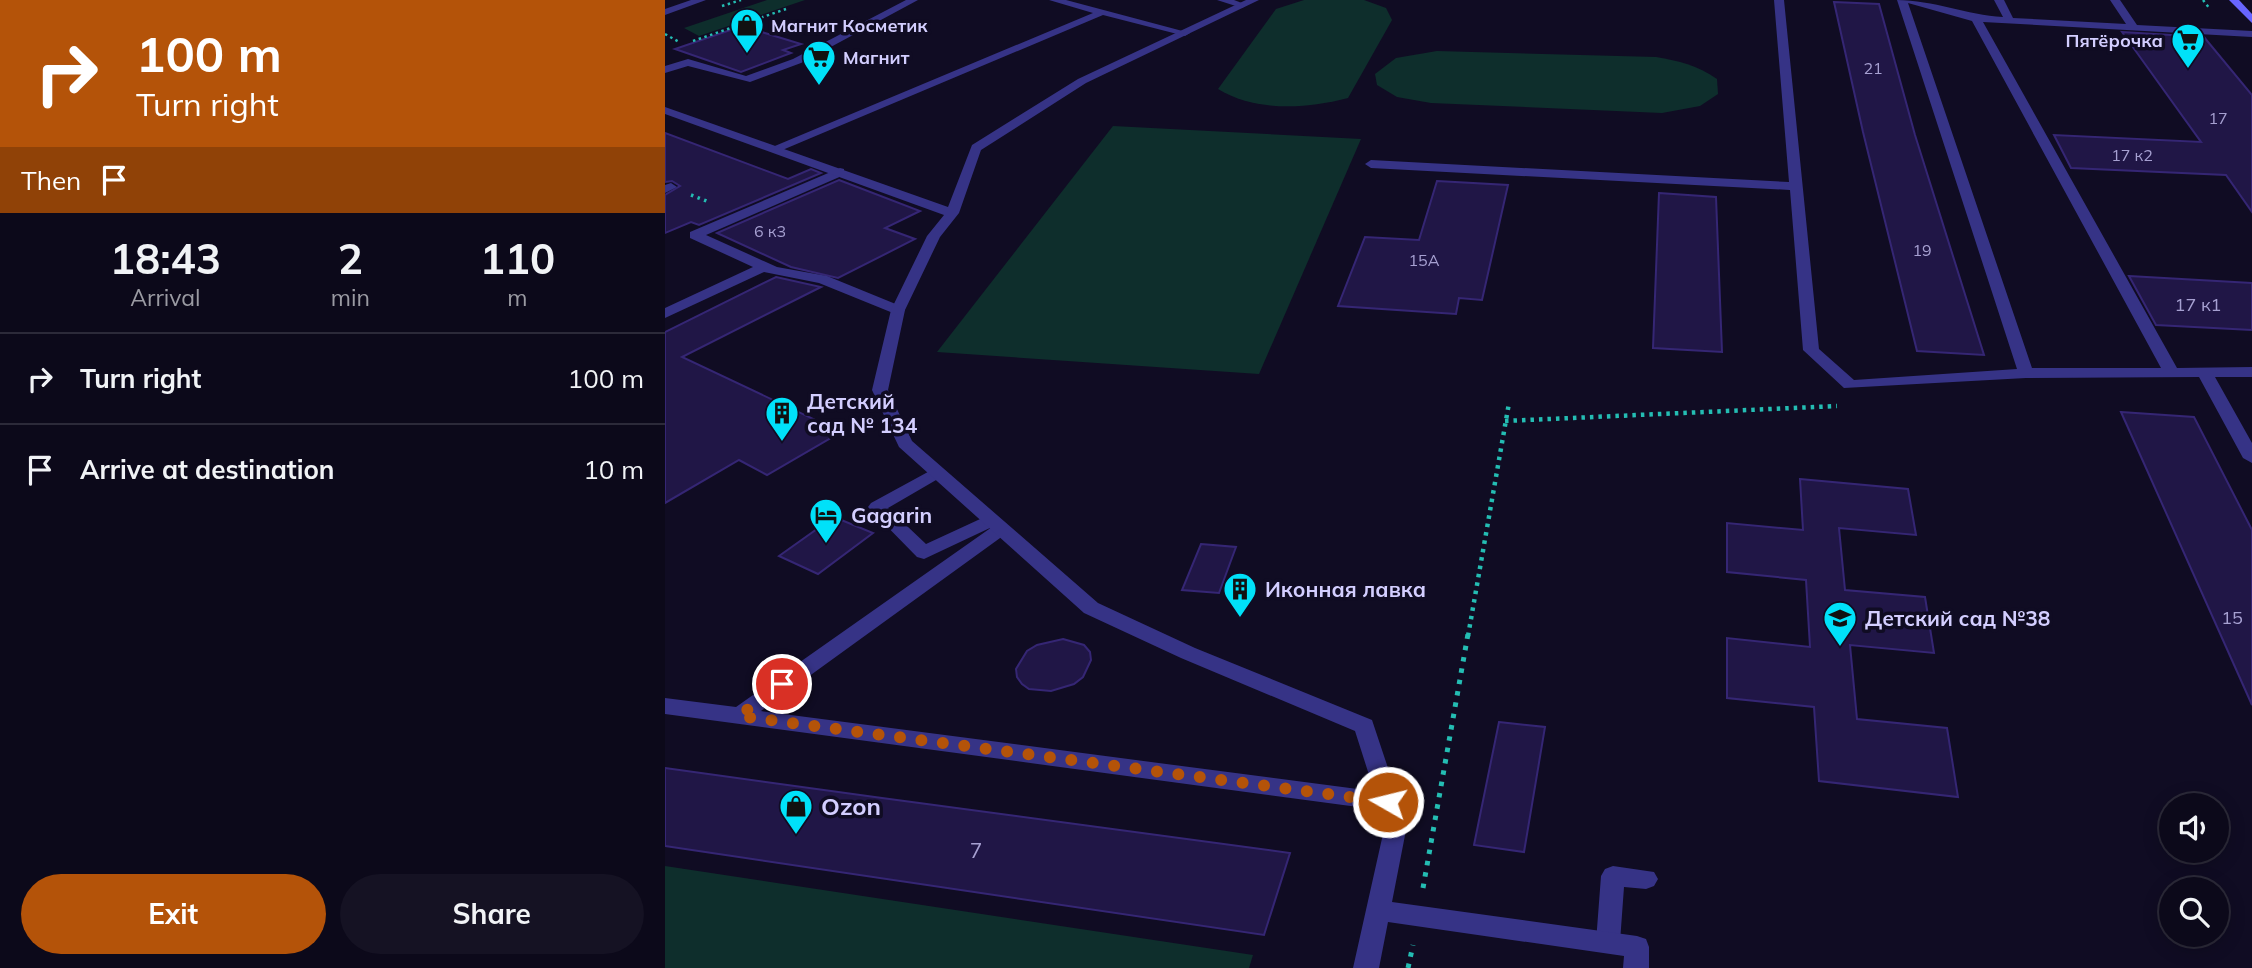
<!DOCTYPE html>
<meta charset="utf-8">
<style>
:root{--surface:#0c091a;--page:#151223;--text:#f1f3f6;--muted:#9a9aa2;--line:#2c2a39;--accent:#b45309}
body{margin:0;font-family:Mulish,sans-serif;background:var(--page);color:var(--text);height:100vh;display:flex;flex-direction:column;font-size:26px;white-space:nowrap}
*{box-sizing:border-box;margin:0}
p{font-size:23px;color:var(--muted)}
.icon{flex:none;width:38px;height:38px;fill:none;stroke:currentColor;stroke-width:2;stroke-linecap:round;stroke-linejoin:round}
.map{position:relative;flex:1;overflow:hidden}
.sheet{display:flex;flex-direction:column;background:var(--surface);width:665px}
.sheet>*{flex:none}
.top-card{background:#b45309;color:#fff;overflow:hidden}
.controls{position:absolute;left:1494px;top:793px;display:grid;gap:14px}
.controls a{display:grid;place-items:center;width:70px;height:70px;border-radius:50%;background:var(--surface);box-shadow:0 4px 18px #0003,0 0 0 2px var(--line);font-size:35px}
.pin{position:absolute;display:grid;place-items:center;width:60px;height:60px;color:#fff;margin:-30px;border:4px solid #fff;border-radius:50%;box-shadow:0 2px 7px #0007}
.me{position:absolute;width:77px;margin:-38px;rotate:278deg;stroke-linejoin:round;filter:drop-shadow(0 0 5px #0008)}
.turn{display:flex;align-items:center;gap:24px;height:147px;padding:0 21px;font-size:32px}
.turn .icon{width:91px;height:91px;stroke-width:2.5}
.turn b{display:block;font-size:49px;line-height:60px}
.then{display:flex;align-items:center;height:66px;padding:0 21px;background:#0003;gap:14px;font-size:26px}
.eta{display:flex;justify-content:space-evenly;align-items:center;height:119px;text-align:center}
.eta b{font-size:42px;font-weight:700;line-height:49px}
.button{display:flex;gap:14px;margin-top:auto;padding:14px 21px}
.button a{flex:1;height:80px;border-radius:42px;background:var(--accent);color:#fff;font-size:28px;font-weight:700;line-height:80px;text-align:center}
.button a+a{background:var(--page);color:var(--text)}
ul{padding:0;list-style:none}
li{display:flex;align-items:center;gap:21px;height:91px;padding:0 21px;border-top:2px solid var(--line)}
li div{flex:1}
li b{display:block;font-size:26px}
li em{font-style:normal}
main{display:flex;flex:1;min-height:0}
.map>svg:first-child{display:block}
</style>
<main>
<section class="sheet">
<div class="top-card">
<div class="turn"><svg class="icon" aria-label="right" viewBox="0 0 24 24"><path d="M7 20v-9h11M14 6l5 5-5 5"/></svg><div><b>100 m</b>Turn right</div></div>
<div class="then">Then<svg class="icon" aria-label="arrive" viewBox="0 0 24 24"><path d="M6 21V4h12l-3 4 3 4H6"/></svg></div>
</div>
<div class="eta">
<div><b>18:43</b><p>Arrival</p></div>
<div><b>2</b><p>min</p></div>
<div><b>110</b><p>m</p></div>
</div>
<ul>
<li><svg class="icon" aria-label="right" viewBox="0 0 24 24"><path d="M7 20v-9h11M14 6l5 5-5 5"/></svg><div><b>Turn right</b></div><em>100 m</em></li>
<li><svg class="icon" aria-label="arrive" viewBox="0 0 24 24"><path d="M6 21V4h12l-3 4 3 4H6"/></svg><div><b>Arrive at destination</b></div><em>10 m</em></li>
</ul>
<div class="button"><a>Exit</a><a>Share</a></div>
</section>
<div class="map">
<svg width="1587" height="968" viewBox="0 0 1587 968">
<rect width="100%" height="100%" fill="#100c23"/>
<g fill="#0e2e2c">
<path d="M 102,0 L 140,0 L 34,36 L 19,28 Z"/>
<path d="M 639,0 L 699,0 L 721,8 L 727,20 L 683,98 C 641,109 591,112 553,89 L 611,9 Z"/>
<path d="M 772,51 L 991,57 C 1014,61 1032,65 1052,79 L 1053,94 L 1035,106 L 997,113 L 766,103 L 732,97 L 712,85 L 710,74 L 731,58 Z"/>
<path d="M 448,126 L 696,139 L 594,374 L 272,352 Z"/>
<path d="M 0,866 L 588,955 L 584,968 L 0,968 Z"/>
</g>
<g fill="#201646" stroke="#352674" stroke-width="2">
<path d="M 1169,2 L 1214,4 L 1250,135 L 1319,355 L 1252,351 L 1198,132 Z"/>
<path d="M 77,26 L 136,44 L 118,50 L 126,53 L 76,72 L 10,49 Z"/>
<path d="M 1457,32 L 1539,37 L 1587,95 L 1587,212 L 1561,175 L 1406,168 L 1389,135 L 1536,142 Z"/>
<path d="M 0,133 L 123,179 L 146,169 L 156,173 L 34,225 L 26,222 L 0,233 L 0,195 L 15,186 L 7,181 L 0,182 Z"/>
<path d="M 174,180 L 255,211 L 220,228 L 250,239 L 173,278 L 126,267 L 52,233 Z"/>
<path d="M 772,181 L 843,185 L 817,300 L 794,298 L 791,314 L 673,306 L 700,237 L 754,240 Z"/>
<path d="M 994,193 L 1051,197 L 1057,352 L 988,348 Z"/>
<path d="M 1464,276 L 1587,283 L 1587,330 L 1491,325 Z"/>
<path d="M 111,277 L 156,287 L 17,357 L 176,432 L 102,475 L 74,460 L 0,503 L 0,332 Z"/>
<path d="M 1456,412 L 1529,417 L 1587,530 L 1587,705 Z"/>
<path d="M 1135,479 L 1243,489 L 1251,535 L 1174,528 L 1180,590 L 1260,597 L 1269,653 L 1185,645 L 1192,719 L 1282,728 L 1293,797 L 1154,781 L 1149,707 L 1062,698 L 1062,638 L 1145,647 L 1141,580 L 1062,572 L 1062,523 L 1138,530 Z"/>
<path d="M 169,517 L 208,533 L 153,574 L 114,556 Z"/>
<path d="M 536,544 L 571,547 L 554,593 L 517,590 Z"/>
<path d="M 398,639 L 419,645 L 425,652 L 426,660 L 418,677 L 409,684 L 386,691 L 364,689 L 357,684 L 352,677 L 351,669 L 362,651 L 372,645 Z"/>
<path d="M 834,722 L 880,727 L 859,852 L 809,845 Z"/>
<path d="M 0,768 L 217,798 L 625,853 L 599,935 L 0,846 Z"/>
</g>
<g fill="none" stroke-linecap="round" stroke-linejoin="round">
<g stroke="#24bdb3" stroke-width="2.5" stroke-dasharray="2.5 3.5" stroke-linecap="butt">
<path d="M 1538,0 L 1545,9"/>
<path d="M 57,6 L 76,0"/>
<path d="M 0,34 L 14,42"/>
<path d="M 28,41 L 121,9"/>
</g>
<path stroke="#24bdb3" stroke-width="3.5" stroke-dasharray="2.5 4.5" stroke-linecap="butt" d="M 26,195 L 44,202"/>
<g stroke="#24bdb3" stroke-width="4.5" stroke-dasharray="3.5 5" stroke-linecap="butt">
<path d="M 840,421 L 1172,406"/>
<path d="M 803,636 L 844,403"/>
</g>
<g stroke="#24bdb3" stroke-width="5" stroke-dasharray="4.5 7" stroke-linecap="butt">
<path d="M 758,888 L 803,634"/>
<path d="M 743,968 L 748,945"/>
</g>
<g fill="#363386" fill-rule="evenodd">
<path d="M 241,0 L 253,0 L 136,63 L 85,82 L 23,66 L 0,73 L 0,66 L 23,59 L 81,76 L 128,59 Z"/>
<path d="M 384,0 L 401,0 L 525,33 L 520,36 L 438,15 L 115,151 L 105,148 L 428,13 Z"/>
<path d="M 552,0 L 569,0 L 582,5 L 577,8 Z"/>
<path d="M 1109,0 L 1119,0 L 1154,349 L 1189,380 L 1352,369 L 1232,0 C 1268,0 1302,15 1338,17 L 1329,0 L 1339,0 L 1348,18 L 1461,24 L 1445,0 L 1455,0 L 1472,25 L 1587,31 L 1587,37 L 1318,22 L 1512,368 L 1587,367 L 1587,377 L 1550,377 L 1587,443 L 1587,463 L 1578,458 L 1534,377 L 1361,378 L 1179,388 L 1138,350 L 1125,190 L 706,168 L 700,164 L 706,160 L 1124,182 ZM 1243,3 L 1307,21 L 1496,368 L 1367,368 Z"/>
<path d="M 175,168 L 179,169 L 179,175 L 41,235 L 112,267 L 162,276 L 238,307 L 240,310 L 238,313 L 228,313 L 154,283 L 99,272 L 0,318 L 0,308 L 88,267 L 25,238 L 25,232 Z"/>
<path d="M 6,183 L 12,187 L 0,193 L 0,185 Z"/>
<path d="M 272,467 L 281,472 L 278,476 L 223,508 L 261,544 L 326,514 L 335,520 L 332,524 L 342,525 L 345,529 L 342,533 L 96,711 L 723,793 L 731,796 L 734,802 L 731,808 L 723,811 L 0,714 L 0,698 L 71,707 L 327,527 L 259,559 L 252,557 L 203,507 L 206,503 Z"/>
<path d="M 948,866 L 989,872 L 993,879 L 989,886 L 981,889 L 959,887 L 955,942 L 952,950 L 943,953 L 934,950 L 931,942 L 936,876 L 940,869 Z"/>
</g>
<g fill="#363386" fill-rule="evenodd">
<path d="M 26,0 L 41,0 L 0,15 L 0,9 Z"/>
<path d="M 581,0 L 594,0 L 421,83 L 316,150 L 294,213 L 275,237 L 240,310 L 223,390 L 247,441 L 433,603 L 530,648 L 707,720 L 742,825 L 727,902 L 972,936 L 981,939 L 984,947 L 984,968 L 958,968 L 959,956 L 723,922 L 714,968 L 688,968 L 720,825 L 690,731 L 516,658 L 419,613 L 234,447 L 207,390 L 226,310 L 262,236 L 279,215 L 0,114 L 0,107 L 283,207 L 307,145 L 413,79 Z"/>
</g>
<path fill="#6865ff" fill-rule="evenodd" d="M 1564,0 L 1574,0 L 1587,14 L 1587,23 Z"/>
</g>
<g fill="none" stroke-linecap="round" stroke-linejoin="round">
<path stroke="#b45309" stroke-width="12" stroke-dasharray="0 21.6" d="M 117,684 L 74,716 L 723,802"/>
</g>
<defs>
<symbol id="shop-pin" viewBox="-11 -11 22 30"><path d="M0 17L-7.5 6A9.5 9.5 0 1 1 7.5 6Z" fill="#00e1f9" stroke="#100c23"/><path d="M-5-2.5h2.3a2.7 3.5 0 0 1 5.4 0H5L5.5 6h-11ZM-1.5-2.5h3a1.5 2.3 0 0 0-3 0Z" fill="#111"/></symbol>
<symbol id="supermarket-pin" viewBox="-11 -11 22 30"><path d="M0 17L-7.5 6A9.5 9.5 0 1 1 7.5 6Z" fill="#00e1f9" stroke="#100c23"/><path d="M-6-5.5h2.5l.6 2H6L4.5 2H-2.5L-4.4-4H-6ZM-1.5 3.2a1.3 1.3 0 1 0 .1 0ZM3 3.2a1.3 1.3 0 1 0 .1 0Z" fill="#111"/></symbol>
<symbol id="building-pin" viewBox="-11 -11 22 30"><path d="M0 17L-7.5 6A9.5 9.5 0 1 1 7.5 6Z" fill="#00e1f9" stroke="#100c23"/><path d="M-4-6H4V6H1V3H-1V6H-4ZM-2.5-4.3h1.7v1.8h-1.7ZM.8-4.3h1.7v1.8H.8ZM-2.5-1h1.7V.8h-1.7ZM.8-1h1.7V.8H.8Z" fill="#111"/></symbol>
<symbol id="hotel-pin" viewBox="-11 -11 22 30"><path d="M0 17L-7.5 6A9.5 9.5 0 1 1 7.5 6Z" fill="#00e1f9" stroke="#100c23"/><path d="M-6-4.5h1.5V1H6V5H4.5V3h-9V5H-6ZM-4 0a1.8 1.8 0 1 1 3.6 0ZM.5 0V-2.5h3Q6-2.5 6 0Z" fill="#111"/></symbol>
<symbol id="school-pin" viewBox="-11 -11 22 30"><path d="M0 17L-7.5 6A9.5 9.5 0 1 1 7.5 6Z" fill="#00e1f9" stroke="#100c23"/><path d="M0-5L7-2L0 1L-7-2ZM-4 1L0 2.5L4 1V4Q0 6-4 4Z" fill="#111"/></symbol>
</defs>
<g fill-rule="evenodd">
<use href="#shop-pin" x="63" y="6" width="38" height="52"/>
<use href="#supermarket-pin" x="1504" y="21" width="38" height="52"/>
<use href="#supermarket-pin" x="135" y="38" width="38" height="52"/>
<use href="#building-pin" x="98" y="394" width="38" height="52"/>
<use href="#hotel-pin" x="142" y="496" width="38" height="52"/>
<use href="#building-pin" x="556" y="570" width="38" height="52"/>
<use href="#school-pin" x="1156" y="599" width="38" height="52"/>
<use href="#shop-pin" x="112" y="787" width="38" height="52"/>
</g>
<g text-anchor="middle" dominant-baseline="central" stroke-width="7" stroke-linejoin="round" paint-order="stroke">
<g font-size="16" fill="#a6a0d1">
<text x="1208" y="68">21</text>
<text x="1553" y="118">17</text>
<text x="1467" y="155">17 к2</text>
<text x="105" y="231">6 к3</text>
<text x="1257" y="250">19</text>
<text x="759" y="260">15А</text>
</g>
<g font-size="18" font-weight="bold" fill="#d3ceff" stroke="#100c23" text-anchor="start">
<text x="106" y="25">Магнит Косметик</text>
<text x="1498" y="40" text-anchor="end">Пятёрочка</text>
<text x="178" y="57">Магнит</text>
</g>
<g font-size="18" fill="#a6a0d1">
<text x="1533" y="304">17 к1</text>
<text x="1567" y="617">15</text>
</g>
<g font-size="21" font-weight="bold" fill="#d3ceff" stroke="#100c23" text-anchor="start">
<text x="142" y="401">Детский<tspan x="142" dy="24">сад № 134</tspan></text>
<text x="186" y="515">Gagarin</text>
<text x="600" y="589">Иконная лавка</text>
<text x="1200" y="618">Детский сад №38</text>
</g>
<g font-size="21" fill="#a6a0d1">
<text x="311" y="850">7</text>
</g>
<g font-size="24" font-weight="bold" fill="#d3ceff" stroke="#100c23" text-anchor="start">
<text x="156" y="806">Ozon</text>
</g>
</g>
</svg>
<div class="controls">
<a><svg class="icon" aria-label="sound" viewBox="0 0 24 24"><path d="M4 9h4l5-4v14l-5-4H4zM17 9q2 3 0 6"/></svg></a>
<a><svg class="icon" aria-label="search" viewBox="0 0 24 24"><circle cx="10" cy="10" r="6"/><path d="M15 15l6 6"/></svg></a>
</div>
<div class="pin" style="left:117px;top:684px;background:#d93025"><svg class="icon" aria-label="arrive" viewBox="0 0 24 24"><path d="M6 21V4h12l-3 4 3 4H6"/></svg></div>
<svg class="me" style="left:723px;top:802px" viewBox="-20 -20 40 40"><circle r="17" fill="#b45309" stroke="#fff" stroke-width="3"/><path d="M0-11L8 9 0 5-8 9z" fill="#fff"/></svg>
</div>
</main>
